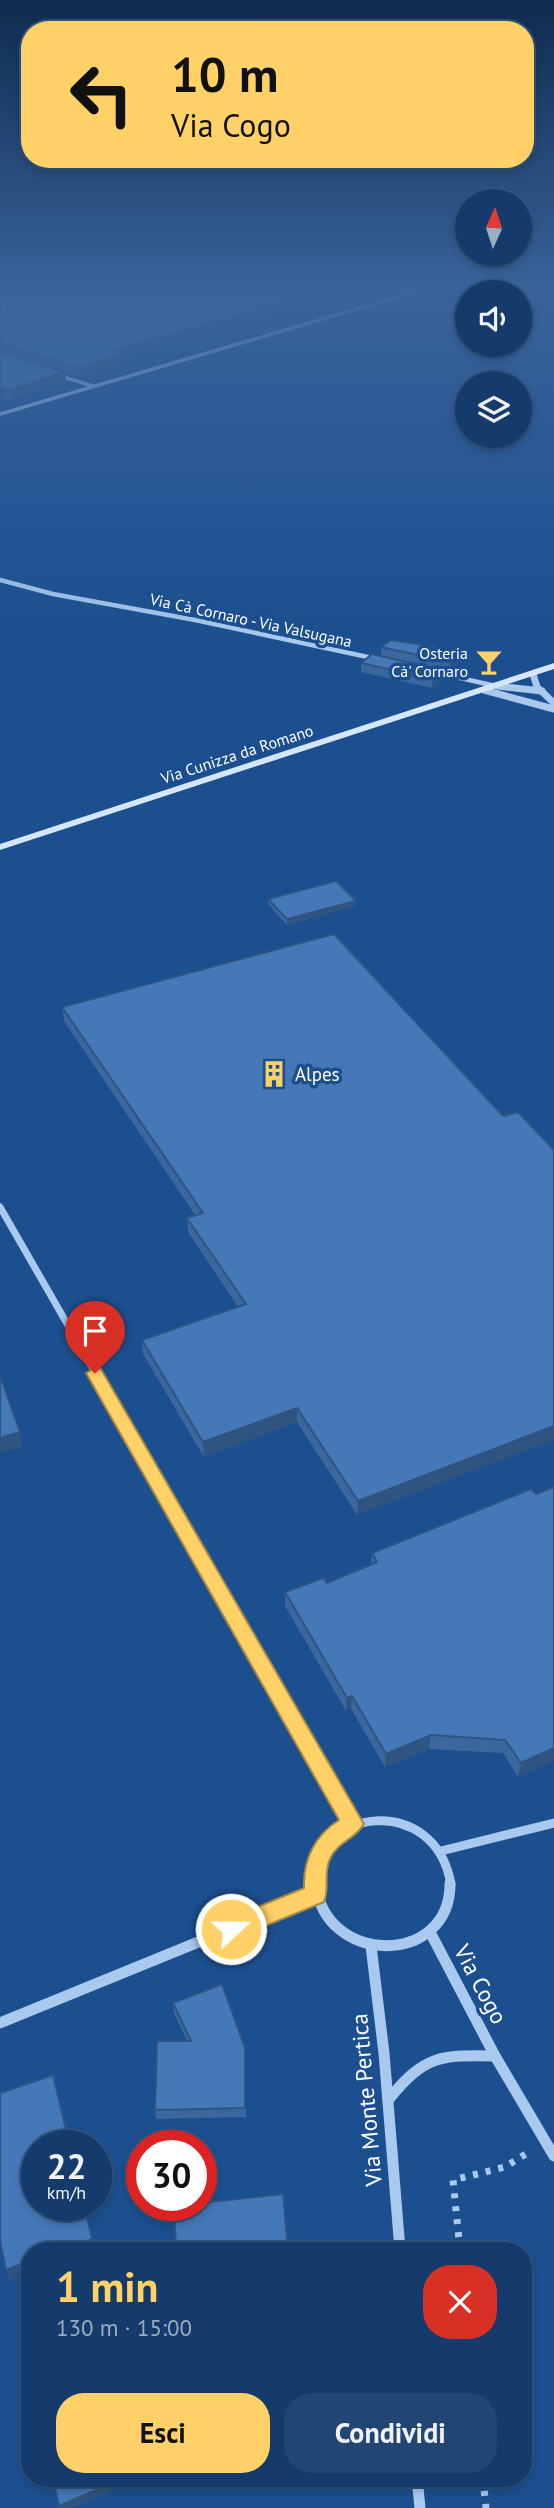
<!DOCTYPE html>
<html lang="it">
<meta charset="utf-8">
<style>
:root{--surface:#143b6b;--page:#214673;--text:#f1f3f6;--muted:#9dadc1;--line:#33557e;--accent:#ffd166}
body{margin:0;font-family:"PT Sans",sans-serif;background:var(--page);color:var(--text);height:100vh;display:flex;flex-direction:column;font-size:26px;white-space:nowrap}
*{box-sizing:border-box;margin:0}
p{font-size:23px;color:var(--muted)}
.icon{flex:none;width:38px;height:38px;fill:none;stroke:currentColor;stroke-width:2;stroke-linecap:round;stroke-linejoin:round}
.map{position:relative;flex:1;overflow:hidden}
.details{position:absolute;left:21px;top:2242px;width:511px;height:245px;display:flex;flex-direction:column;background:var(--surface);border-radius:28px;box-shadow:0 4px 10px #0003,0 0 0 2px var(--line)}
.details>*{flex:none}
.top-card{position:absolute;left:21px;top:21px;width:513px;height:147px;border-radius:28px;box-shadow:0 4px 10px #0003,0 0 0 2px var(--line);background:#ffd166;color:#111;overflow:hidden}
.needle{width:46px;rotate:3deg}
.buttons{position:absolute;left:455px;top:189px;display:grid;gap:14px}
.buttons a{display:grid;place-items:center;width:77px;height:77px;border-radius:50%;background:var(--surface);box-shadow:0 4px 10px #0003,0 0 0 2px var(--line);font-size:35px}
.speed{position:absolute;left:21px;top:2130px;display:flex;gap:14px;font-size:35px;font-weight:700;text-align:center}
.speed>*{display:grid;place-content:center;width:91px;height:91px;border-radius:50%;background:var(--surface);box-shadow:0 4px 10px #0003,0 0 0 2px var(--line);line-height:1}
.speed small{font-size:18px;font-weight:400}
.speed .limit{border:10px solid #d22;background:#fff;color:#111}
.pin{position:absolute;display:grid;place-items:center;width:60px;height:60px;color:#fff;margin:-72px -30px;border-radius:50% 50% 50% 0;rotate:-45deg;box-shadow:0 0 7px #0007}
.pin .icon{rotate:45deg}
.me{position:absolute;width:77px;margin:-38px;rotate:69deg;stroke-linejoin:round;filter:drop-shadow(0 0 5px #0008)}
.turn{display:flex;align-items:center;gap:24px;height:147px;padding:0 35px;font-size:32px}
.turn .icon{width:91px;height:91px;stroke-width:2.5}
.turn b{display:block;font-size:49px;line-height:60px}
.round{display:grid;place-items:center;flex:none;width:74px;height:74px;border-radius:28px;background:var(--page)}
.head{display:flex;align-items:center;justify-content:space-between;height:119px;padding:0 35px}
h1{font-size:42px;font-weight:700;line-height:52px;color:var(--accent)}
.action{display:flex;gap:14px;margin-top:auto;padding:14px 35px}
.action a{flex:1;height:80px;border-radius:28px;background:var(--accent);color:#111;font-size:28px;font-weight:700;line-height:80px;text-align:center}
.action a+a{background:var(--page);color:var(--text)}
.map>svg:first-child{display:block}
</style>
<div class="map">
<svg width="554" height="2508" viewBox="0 0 554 2508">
<rect width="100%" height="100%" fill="#1b4f8f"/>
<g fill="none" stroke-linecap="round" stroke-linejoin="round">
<g stroke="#a9c9ee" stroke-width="7" stroke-dasharray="5 8" stroke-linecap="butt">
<path d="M 460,2250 L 453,2180 L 505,2167 L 529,2152"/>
<path d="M 483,2478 L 486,2508"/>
</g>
<g stroke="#a9c9ee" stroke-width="3.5">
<path d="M 57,375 L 93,386"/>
<path d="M 0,414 L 428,288"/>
</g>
<g stroke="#a9c9ee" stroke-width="4.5">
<path d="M 0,580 L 53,594 L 195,620 L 377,659"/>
<path d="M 433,672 L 496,686"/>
</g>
<path stroke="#a9c9ee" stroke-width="7" d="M 0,1207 L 108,1395"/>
<g stroke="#a9c9ee" stroke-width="9">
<path d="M 107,1393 L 353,1824"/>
<path d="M 441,1851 L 554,1823"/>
<path d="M 316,1885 C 310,1808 436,1791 451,1885"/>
</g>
<g stroke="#a9c9ee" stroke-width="11">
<path d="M 316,1883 C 323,1966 451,1967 450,1883"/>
<path d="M 430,1932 L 495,2056 L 554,2156"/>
<path d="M 371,1946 L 384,2053 L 400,2250"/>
<path d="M 0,2023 L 316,1894"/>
<path d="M 389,2099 C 425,2055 440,2055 495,2056"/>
<path d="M 417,2478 L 420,2508"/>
</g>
<g stroke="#a9c9ee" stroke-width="7">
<path d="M 533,674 L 537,687 L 554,703"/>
<path d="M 497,686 L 542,691"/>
<path d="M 484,690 L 554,709"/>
</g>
<path fill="#d6e6fa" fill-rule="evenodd" d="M 554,663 L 554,669 L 0,850 L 0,844 Z"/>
</g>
<g fill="#3a679d">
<path d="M 0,288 L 125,356 L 126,363 L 80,377 L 65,373 L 66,382 L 11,399 L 6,398 L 0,400 Z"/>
<path d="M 381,647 L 461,660 L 450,671 L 381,656 Z"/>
<path d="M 361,663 L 442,670 L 441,679 L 432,688 L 361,672 Z"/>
<path d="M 268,899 L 356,901 L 355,906 L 287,925 L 268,904 Z"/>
<path d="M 62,1007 L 503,1116 L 357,1515 L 297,1422 L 204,1457 L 143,1354 L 142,1340 L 238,1307 L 188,1232 L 187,1218 L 195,1215 L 64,1021 Z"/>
<path d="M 372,1553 L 554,1760 L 518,1777 L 503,1753 L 429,1749 L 385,1767 L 351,1709 L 346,1711 L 285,1606 L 285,1592 L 327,1583 L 371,1564 Z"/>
<path d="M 173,2003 L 245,2048 L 246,2117 L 156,2119 L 155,2110 L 187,2041 L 174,2013 Z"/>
<path d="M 291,2478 L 291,2485 L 212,2487 L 212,2481 Z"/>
</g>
<g fill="#305480">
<path d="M 339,288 L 370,288 L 125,356 L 126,363 L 80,377 L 79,368 L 114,350 Z"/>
<path d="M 65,372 L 66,382 L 11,399 L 10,390 Z"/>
<path d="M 5,388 L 6,398 L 0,400 L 0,390 Z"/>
<path d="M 462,651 L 461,660 L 450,671 L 450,662 Z"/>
<path d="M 442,670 L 441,679 L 432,688 L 432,679 Z"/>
<path d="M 356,901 L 355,906 L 287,925 L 287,919 Z"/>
<path d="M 297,1408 L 297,1422 L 204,1457 L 203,1442 Z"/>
<path d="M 554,1426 L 554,1440 L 357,1515 L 358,1501 Z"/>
<path d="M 20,1432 L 22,1447 L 0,1453 L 0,1438 Z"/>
<path d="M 352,1696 L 351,1709 L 346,1711 L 347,1698 Z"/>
<path d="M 431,1735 L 429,1749 L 385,1767 L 386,1754 Z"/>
<path d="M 554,1748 L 554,1760 L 518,1777 L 521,1763 Z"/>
<path d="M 92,2239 L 95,2250 L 60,2250 Z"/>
<path d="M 30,2261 L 30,2273 L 9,2281 L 6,2270 Z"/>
<path d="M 112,2478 L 130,2478 L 111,2486 L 112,2491 L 71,2508 L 60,2508 L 59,2506 Z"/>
</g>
<g fill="#4478b7" stroke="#305480" stroke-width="2">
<path d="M 0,288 L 339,288 L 114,350 L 125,353 L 79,368 L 0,344 Z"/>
<path d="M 0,352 L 65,372 L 10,390 L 5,388 L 0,390 Z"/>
<path d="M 391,640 L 462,651 L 450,662 L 381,647 Z"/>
<path d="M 372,654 L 442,670 L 432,679 L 361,663 Z"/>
<path d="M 336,881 L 356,901 L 287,919 L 268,899 Z"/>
<path d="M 334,934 L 503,1116 L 518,1112 L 554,1150 L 554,1426 L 358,1501 L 297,1408 L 203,1442 L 142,1340 L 246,1304 L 187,1218 L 203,1213 L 62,1007 Z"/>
<path d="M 0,1375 L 20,1432 L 0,1438 Z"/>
<path d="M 554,1487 L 554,1748 L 521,1763 L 505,1740 L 431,1735 L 386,1754 L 352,1696 L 347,1698 L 285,1592 L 323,1578 L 327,1583 L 377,1562 L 372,1553 L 531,1489 L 536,1494 Z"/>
<path d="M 222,1984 L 245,2048 L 245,2108 L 155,2110 L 157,2041 L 191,2041 L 173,2003 Z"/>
<path d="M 53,2075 L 70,2146 L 37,2146 L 37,2205 L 84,2205 L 92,2239 L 60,2250 L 30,2250 L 30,2261 L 6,2270 L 0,2241 L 0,2093 Z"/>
<path d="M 283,2194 L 288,2250 L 176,2250 L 174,2207 L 201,2205 L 201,2203 Z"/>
<path d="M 53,2478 L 112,2478 L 108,2480 L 110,2484 L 59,2506 Z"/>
<path d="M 212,2478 L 291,2478 L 291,2479 L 212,2481 Z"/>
</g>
<linearGradient id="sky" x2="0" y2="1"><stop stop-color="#0f2b4f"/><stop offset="0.45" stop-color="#39639b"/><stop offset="1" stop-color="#39639b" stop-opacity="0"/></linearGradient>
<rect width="554" height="640" fill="url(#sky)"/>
<path fill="#ffd166" stroke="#a68842" stroke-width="2" d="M 95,1367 L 101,1369 L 364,1824 C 357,1838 337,1842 330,1859 C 323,1873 330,1888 324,1902 L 231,1940 L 223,1937 L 220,1929 L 223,1921 L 304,1888 C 303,1859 315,1835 339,1820 L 86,1373 Z"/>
<defs>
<symbol id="bar-bare" viewBox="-9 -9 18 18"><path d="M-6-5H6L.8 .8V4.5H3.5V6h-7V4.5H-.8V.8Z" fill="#ffd166" stroke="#1b4f8f" stroke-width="2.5" paint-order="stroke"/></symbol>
<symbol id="building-bare" viewBox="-9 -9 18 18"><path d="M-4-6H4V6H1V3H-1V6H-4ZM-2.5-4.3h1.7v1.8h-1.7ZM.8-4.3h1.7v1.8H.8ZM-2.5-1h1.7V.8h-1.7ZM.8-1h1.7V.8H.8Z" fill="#ffd166" stroke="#1b4f8f" stroke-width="2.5" paint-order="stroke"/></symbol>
</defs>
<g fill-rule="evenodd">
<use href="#bar-bare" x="470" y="643" width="38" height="38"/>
<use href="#building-bare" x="255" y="1055" width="38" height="38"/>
</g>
<g text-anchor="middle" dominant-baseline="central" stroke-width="7" stroke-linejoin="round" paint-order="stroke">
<g font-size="16" fill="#fff" stroke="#1b4f8f">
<text transform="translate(251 620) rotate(12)">Via Cà Cornaro - Via Valsugana</text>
<text transform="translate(237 754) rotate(-18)">Via Cunizza da Romano</text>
</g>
<g font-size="16" fill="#fff" stroke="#1b4f8f" text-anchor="end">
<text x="468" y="653">Osteria<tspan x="468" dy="18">Cà' Cornaro</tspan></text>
</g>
<g font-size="19" fill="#fff" stroke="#1b4f8f" text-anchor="start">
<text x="295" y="1074">Alpes</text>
</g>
<g font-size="23" fill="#fff" stroke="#1b4f8f">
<text transform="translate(481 1984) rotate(62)">Via Cogo</text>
<text transform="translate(366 2100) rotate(-95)">Via Monte Pertica</text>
</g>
</g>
</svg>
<div class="buttons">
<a><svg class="needle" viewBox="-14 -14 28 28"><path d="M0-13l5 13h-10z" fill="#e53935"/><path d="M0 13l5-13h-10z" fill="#9dadc1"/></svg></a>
<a><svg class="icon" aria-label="sound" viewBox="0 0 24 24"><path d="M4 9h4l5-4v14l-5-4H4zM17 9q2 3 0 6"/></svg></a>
<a><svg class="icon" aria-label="layers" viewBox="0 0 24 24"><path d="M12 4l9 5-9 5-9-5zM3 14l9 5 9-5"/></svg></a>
</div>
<div class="speed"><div>22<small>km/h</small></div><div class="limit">30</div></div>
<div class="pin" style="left:95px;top:1373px;background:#d93025"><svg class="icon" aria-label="arrive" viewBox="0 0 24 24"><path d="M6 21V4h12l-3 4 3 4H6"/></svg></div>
<svg class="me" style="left:231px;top:1929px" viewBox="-20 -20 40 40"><circle r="17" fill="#ffd166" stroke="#fff" stroke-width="3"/><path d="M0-11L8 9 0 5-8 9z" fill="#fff"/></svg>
<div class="top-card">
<div class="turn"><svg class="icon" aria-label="left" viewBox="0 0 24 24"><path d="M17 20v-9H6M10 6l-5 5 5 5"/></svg><div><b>10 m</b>Via Cogo</div></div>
</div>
<section class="details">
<div class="head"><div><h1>1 min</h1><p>130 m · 15:00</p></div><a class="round" style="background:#d93025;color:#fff"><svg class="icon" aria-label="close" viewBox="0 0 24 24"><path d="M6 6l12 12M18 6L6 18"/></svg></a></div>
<div class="action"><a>Esci</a><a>Condividi</a></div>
</section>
</div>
